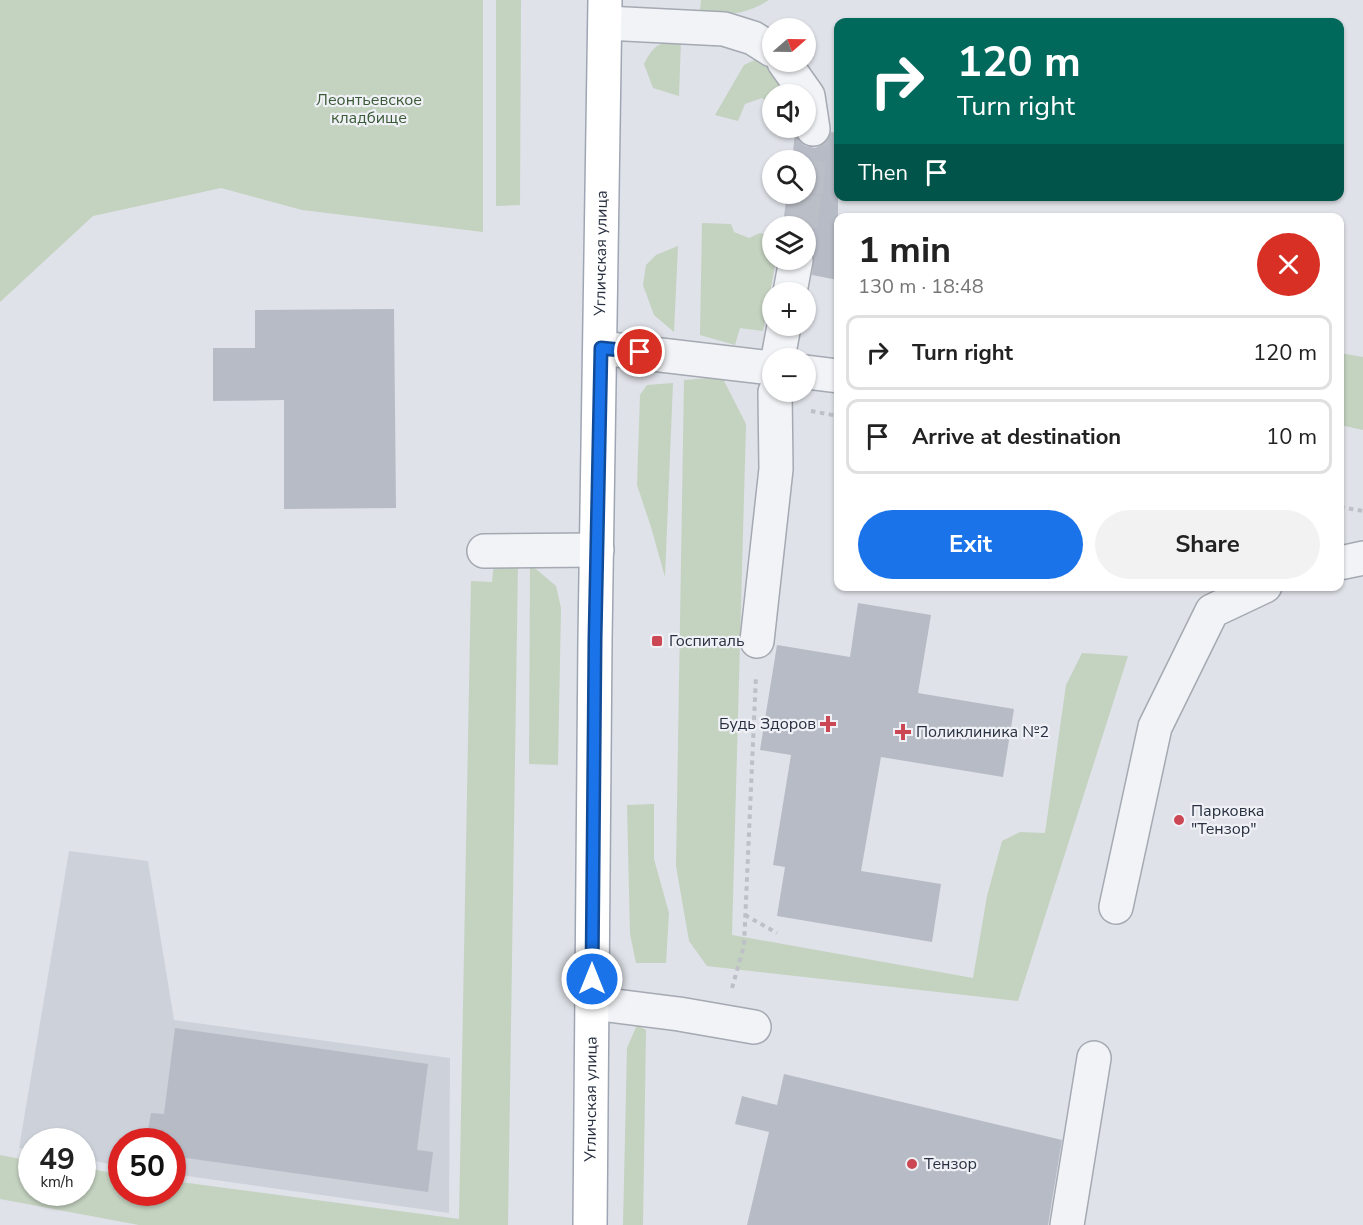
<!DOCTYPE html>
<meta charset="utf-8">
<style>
:root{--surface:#fff;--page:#f2f2f2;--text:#222;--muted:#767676;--line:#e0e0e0;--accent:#1a73e8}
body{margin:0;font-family:"Nunito Sans",sans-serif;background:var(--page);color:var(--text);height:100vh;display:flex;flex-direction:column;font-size:22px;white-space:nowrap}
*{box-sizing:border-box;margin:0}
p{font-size:20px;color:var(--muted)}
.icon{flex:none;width:33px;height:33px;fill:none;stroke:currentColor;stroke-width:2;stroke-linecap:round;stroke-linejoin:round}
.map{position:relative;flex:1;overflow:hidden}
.panel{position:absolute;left:834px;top:213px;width:510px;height:378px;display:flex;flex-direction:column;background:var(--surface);border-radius:12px;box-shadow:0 2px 4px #0004}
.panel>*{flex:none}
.banner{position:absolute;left:834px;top:18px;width:510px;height:183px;border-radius:12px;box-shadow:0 2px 4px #0004;background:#00695c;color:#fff;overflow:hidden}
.needle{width:39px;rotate:70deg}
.fabs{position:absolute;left:762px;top:18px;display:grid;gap:12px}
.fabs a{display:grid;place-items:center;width:54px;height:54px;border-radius:50%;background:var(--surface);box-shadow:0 2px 4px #0004;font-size:30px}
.speed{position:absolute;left:18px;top:1128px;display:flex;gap:12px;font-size:30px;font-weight:700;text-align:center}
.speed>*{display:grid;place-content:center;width:78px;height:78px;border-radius:50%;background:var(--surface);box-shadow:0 2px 4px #0004;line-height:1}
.speed small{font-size:15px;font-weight:400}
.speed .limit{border:9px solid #d22;background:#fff;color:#111}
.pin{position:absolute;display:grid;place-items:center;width:51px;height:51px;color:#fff;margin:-26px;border:3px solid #fff;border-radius:50%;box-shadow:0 2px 6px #0007}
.me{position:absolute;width:66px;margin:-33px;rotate:0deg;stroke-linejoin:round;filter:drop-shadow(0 0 4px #0008)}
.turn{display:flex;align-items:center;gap:21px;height:126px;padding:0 24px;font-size:27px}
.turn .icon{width:78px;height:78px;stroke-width:2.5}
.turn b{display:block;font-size:42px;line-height:51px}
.then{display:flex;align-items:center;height:57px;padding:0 24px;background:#0003;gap:12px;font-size:22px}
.round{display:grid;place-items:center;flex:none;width:63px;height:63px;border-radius:32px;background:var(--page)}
.head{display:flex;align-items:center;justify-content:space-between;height:102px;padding:0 24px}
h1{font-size:36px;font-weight:700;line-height:45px}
.action{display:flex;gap:12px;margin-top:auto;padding:12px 24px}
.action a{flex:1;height:69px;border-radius:36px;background:var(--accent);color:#fff;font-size:24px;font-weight:700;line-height:69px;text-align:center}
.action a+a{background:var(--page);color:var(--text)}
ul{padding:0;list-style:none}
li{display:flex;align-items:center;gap:18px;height:75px;margin:0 12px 9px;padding:0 12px;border:3px solid var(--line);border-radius:12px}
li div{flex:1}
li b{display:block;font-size:22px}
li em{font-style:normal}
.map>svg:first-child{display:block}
</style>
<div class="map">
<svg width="1363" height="1225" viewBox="0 0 1363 1225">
<rect width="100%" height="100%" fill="#dfe2e8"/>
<path fill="#cdd1da" d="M 69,851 L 148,861 L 174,1020 L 450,1058 L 449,1213 L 173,1174 L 172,1142 L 122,1142 L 121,1166 L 83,1159 L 82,1142 L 32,1142 L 31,1150 L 19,1148 Z"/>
<g fill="#c4d2c0">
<path d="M 0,0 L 483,0 L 483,232 L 302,210 L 221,188 L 93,216 L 0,302 Z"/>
<path d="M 496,0 L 521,0 L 520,205 L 496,206 Z"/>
<path d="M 701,0 L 769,0 C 744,15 729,16 700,11 Z"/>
<path d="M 681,40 L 679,96 L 653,88 L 644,64 C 654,44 660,42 681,40 Z"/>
<path d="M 763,56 L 790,94 L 772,94 L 772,106 L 762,98 L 745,104 L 738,121 L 715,115 L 744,65 Z"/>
<path d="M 702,223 L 731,224 L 734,232 L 749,238 L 760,233 L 772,236 L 772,260 L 776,260 L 763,331 L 740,328 L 735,345 L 700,335 Z"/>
<path d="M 678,246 L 674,332 L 654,315 L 643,285 L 646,265 L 656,255 Z"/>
<path d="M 1340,353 L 1363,357 L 1363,430 L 1340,425 Z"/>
<path d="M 722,377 L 746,424 L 732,935 L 973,978 L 987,896 L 1002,841 L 1020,832 L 1045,833 L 1066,685 L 1082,653 L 1128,656 L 1018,1001 L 707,966 L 689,941 L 676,866 L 684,380 Z"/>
<path d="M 673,383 L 665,577 L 651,527 L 637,485 L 640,395 L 647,385 Z"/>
<path d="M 518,561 L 508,1225 L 139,1225 L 0,1199 L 0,1155 L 31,1161 L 32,1192 L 82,1192 L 83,1168 L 121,1174 L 122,1192 L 172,1192 L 173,1181 L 459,1219 L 471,581 L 492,582 L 494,562 Z"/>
<path d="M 530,564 L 556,586 L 561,608 L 558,765 L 529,764 Z"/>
<path d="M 654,804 L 654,859 L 669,913 L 666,963 L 636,963 L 630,934 L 627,805 Z"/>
<path d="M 637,1025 L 646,1030 L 643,1225 L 623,1225 L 627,1048 Z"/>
</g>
<g fill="#b7bbc5">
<path d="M 831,132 L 838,133 L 838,280 L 812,275 L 814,254 L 806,244 L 806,226 L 783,224 L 787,194 L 806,194 L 806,160 L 792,160 L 795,134 L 799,141 L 806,146 L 815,148 L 825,143 Z"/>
<path d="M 394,309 L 396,508 L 284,509 L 284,400 L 213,401 L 213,348 L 255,348 L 255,310 Z"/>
<path d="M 858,603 L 931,615 L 918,693 L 1014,709 L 1003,777 L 881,757 L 861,871 L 941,884 L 932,942 L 777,916 L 785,867 L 773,865 L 791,755 L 760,750 L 777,645 L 850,657 Z"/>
<path d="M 175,1028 L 428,1064 L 417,1150 L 433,1152 L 428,1192 L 172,1156 L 172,1142 L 146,1142 L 151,1113 L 164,1114 Z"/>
<path d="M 784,1074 L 1062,1140 L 1048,1225 L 747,1225 L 769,1132 L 735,1124 L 742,1096 L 777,1105 Z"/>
</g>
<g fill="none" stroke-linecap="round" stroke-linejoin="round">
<g stroke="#babec6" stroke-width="33" stroke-dasharray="33 16" stroke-linecap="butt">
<path d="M 806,193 L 813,129"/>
<path d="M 801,226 L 805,194"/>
</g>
<defs>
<g id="minor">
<path d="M 606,23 L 724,29 L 753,38 L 772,50"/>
<path d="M 784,62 L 808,96 L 813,129"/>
<path d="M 790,292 L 796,260"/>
<path d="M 601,348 L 772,368"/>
<path d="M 778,358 L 784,326"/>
<path d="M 806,372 L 838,376"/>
<path d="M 484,551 L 597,550"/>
<path d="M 1340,563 L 1363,558"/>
<path d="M 757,641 L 776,469 L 775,392"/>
<path d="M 1116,907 L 1155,727 L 1212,611 L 1265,586"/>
<path d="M 592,1003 L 679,1014 L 754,1027"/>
<path d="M 1067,1225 L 1094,1058"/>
</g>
<g id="major">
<path id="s1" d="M 590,1225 L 595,639 L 605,0"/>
</g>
</defs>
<use href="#minor" stroke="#a4a9b2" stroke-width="36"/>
<use href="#major" stroke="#9fa6b3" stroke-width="36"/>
<g stroke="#bdc0c6" stroke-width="4" stroke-dasharray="4.5 4.5" stroke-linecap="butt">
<path d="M 811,411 L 838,416"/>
<path d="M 1340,507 L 1363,511"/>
<path d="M 745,915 L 777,933"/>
<path d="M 732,988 L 744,946 L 756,675"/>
</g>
<use href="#minor" stroke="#f2f3f6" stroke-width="33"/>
<use href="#major" stroke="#fff" stroke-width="33"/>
</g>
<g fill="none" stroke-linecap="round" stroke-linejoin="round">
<defs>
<path id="route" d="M 592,979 L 595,639 L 601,348 L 640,352"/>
</defs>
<use href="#route" stroke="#114b97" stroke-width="15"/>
<use href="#route" stroke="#1a73e8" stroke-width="10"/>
</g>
<g fill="#cb4754" stroke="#eff1f6" stroke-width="2">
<rect x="651" y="635" width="12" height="12" rx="3"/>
<path d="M825 715h6v6h6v6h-6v6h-6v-6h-6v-6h6z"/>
<path d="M900 723h6v6h6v6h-6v6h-6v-6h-6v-6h6z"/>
<circle cx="1179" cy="820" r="6"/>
<circle cx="912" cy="1164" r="6"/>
</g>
<g text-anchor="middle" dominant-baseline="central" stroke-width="4.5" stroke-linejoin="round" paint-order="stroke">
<g font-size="16" fill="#3b5a36" stroke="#eff1f6">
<text x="369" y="100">Леонтьевское<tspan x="369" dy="18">кладбище</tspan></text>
</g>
<g font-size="16" fill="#28303f" stroke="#eff1f6">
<text stroke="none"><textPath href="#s1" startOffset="972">Угличская улица</textPath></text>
<text stroke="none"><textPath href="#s1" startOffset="126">Угличская улица</textPath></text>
</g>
<g font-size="16" fill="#28303f" stroke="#eff1f6" text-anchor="start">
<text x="669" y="641">Госпиталь</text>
<text x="816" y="724" text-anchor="end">Будь Здоров</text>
<text x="916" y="732">Поликлиника №2</text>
<text x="1191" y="811">Парковка<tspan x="1191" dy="18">"Тензор"</tspan></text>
<text x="924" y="1164">Тензор</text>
</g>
</g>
</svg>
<div class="fabs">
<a><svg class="needle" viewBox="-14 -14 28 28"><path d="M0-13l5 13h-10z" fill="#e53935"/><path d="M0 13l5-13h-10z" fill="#767676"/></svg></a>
<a><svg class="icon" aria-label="sound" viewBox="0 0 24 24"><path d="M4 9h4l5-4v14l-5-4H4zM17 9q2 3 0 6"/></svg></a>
<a><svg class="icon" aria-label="search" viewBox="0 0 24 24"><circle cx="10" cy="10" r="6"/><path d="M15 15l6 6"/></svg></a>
<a><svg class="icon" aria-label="layers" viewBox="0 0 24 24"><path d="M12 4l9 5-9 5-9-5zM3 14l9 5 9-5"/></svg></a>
<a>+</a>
<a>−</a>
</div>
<div class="speed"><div>49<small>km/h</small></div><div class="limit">50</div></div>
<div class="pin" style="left:640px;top:352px;background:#d93025"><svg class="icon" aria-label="arrive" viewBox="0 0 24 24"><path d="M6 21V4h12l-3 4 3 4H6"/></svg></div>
<svg class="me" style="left:592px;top:979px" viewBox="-20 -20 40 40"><circle r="17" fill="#1a73e8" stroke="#fff" stroke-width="3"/><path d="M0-11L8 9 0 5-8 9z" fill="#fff"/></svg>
<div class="banner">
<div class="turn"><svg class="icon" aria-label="right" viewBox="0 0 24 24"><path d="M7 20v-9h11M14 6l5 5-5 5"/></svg><div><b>120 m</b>Turn right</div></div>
<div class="then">Then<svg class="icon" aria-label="arrive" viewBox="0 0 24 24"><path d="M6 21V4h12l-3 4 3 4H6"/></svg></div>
</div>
<section class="panel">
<div class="head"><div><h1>1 min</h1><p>130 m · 18:48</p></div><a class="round" style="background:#d93025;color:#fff"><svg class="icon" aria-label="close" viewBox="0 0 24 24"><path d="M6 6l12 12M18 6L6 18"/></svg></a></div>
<ul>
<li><svg class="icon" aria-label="right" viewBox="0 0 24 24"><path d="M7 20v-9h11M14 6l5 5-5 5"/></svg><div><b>Turn right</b></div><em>120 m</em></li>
<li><svg class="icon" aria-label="arrive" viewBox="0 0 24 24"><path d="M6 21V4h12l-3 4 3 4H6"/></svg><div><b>Arrive at destination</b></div><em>10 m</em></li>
</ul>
<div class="action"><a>Exit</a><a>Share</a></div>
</section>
</div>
